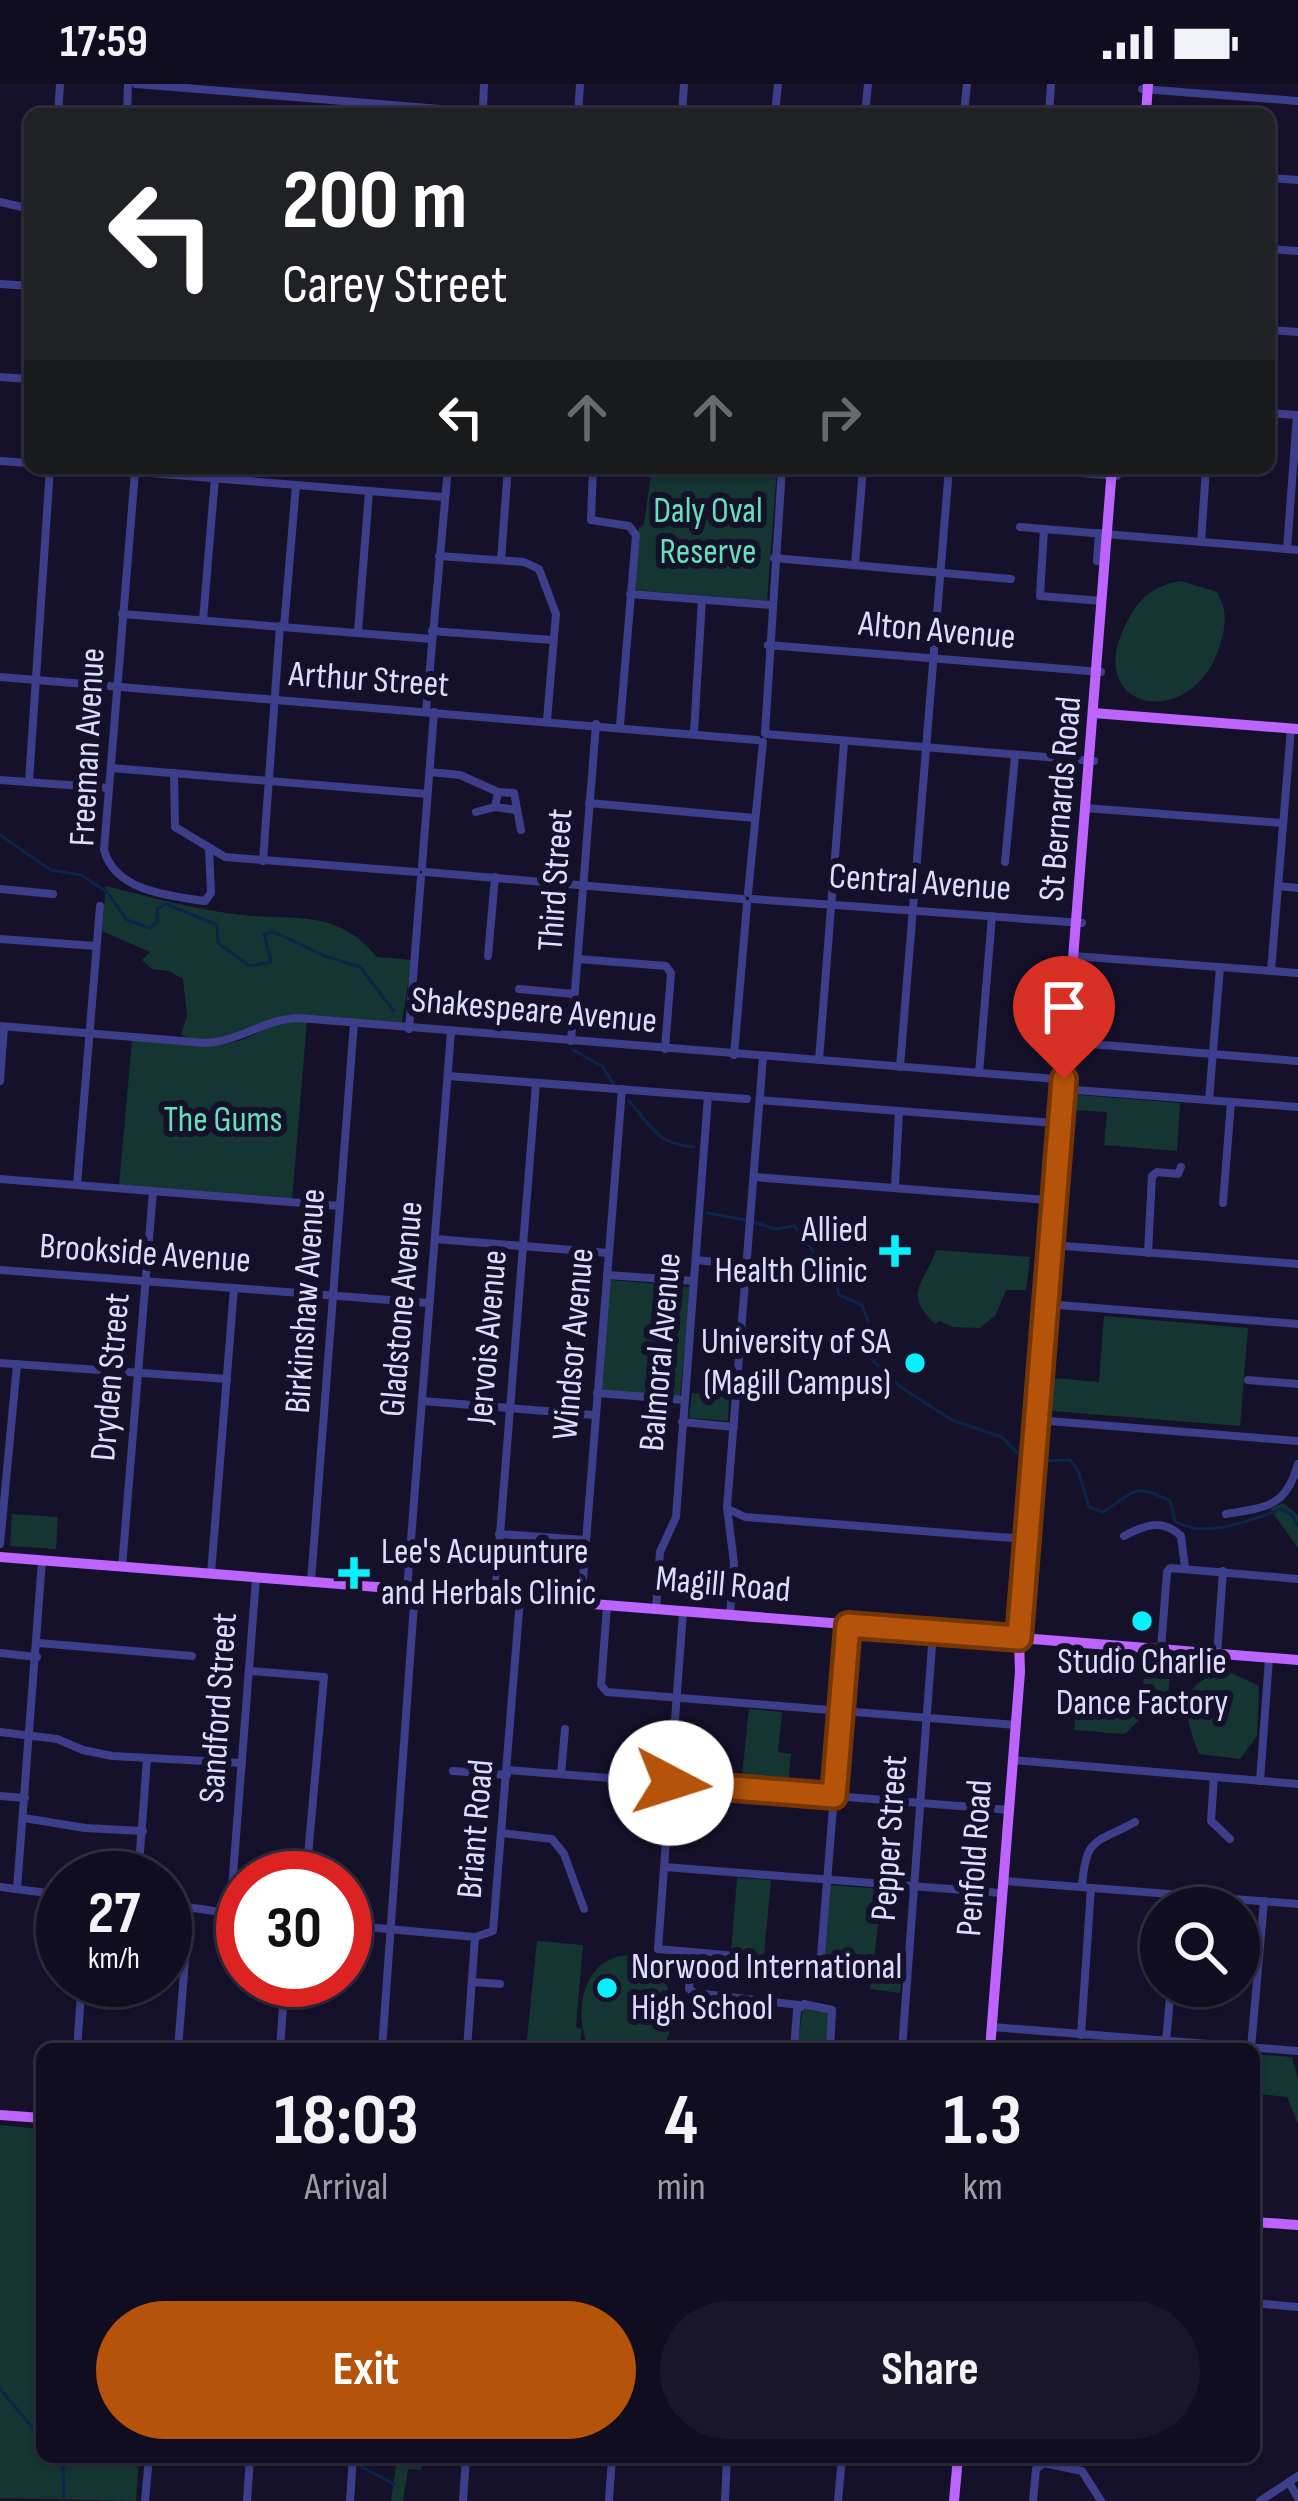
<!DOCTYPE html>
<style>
:root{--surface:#100d20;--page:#191629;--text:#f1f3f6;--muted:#9c9ca5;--line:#302d3e;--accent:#b45309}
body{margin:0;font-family:"Sofia Sans Condensed",sans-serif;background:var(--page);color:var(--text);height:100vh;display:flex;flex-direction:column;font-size:45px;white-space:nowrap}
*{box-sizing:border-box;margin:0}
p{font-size:39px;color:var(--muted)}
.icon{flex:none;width:66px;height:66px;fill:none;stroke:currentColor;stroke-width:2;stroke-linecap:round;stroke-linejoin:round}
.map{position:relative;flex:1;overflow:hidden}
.sheet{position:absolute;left:36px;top:1959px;width:1224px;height:420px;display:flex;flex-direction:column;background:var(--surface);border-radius:18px;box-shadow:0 3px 9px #0004,0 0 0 3px var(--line)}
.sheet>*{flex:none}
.top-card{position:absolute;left:24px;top:24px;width:1251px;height:366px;border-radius:18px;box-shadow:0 3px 9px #0004,0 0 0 3px var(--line);background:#202124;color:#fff;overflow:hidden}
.fabs{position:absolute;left:1140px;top:1803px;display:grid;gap:24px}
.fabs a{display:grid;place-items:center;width:120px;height:120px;border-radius:50%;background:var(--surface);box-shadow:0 3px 9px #0004,0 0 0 3px var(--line);font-size:60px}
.speed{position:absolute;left:36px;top:1767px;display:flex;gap:24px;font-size:60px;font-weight:700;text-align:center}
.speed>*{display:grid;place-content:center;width:156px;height:156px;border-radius:50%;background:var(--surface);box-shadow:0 3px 9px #0004,0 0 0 3px var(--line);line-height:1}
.speed small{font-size:30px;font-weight:400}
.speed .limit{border:18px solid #d22;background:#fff;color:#111}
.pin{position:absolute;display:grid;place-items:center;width:102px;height:102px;color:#fff;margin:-123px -51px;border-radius:50% 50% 50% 0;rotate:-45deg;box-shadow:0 0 12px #0007}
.pin .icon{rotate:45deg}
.me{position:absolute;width:132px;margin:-66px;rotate:95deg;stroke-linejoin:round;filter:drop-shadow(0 0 9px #0008)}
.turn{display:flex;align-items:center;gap:42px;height:252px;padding:0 60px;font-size:54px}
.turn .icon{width:156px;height:156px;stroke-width:2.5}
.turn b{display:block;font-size:84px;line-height:102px}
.lanes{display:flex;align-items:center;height:114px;padding:0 60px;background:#0003;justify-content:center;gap:60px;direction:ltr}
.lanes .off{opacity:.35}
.eta{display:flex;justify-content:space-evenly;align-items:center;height:204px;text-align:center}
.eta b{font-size:72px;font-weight:700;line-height:84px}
.primary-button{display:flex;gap:24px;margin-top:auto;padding:24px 60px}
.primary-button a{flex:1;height:138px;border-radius:72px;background:var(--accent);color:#fff;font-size:48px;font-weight:700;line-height:138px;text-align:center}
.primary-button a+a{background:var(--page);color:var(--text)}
.status{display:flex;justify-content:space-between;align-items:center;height:84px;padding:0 60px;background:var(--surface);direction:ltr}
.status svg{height:33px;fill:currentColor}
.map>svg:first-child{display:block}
</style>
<div class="status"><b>17:59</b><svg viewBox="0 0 49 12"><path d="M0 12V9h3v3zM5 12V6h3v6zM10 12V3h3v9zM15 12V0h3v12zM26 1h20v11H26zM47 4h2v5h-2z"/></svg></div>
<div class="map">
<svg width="1298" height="2417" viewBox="0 0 1298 2417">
<rect width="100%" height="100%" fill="#15112b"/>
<g fill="#143532">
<path d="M 652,384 L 777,384 L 767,517 L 635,506 L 639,444 L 644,440 Z"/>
<path d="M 1181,497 L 1217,508 C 1228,528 1226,541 1220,561 C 1194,649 1081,628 1126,540 C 1139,514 1152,502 1181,497 Z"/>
<path d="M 106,802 C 150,813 197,826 242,831 C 297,837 336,824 377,873 L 412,876 L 401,944 L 298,934 L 206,959 L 181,951 L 187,932 L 183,895 L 169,887 L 152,885 L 142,876 L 150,868 L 102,847 Z"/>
<path d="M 283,937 L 307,937 L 292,1116 L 119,1102 L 132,956 L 216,962 L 242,956 Z"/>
<path d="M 1079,1011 L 1180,1019 L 1177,1067 L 1104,1061 L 1107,1028 L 1072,1026 L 1074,1014 Z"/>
<path d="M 936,1166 L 1030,1173 L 1026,1206 L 1006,1206 L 995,1232 L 979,1244 L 953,1243 L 939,1237 L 935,1240 C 901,1208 926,1198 936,1166 Z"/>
<path d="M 610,1196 L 691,1203 L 680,1312 L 599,1307 Z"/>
<path d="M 1104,1232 L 1248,1244 L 1240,1342 L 1052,1327 L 1054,1294 L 1099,1298 Z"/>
<path d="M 692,1309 L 729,1312 L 728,1337 L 689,1334 Z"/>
<path d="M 1283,1419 L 1298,1431 L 1298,1464 L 1270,1425 Z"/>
<path d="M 12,1430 L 58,1433 L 56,1465 L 10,1462 Z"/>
<path d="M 1229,1588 L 1259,1602 L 1257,1652 L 1240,1675 L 1199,1670 C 1183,1630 1176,1595 1229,1588 Z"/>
<path d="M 1144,1589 L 1170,1591 L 1168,1616 L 1142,1614 Z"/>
<path d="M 1077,1607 C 1106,1609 1128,1604 1142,1633 L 1125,1650 L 1074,1646 Z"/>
<path d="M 749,1625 L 782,1628 L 778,1668 L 791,1670 L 788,1705 L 741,1700 Z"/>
<path d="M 737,1794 L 771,1796 L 764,1871 L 731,1867 Z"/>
<path d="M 830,1801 L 882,1805 L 874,1878 L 902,1880 L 900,1909 L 870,1905 L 871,1887 L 823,1883 Z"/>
<path d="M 537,1857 L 583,1861 L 576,1943 L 582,1945 L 579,1965 L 526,1965 Z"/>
<path d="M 630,1871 C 673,1885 681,1926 663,1965 L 589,1965 C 572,1928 583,1872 630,1871 Z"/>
<path d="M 803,1923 L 829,1927 L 828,1965 L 797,1965 Z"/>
<path d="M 1254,1970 L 1292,1973 L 1298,1996 L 1298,2040 L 1287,2013 L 1259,2010 L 1254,2002 Z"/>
<path d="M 0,2041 L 42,2045 L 42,2373 L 139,2373 L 136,2417 L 0,2414 Z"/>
<path d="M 397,2373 L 422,2373 L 421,2386 L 408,2385 L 403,2417 L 391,2417 Z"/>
</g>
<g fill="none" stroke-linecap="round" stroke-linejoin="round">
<g stroke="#0b254a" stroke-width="3">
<path d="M 0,751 L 51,786 L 81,791 L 107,808 L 127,836 L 150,844 L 157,838 L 157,825 L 166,820 L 217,841 L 218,859 L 250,882 L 271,878 L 264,850 L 274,848 L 325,872 L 360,883 L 394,927"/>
<path d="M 573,966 L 602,982 L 614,1001"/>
<path d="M 629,1017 C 653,1044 656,1060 694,1063"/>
<path d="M 707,1129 L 747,1136"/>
<path d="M 753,1138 L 776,1145 L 794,1142 L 806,1154 L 821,1184"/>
<path d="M 835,1192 L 839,1211 L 862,1221 L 872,1248 L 871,1275 L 902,1304 L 952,1336 L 1002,1353 L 1024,1376 L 1031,1376"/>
<path d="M 1040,1377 L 1070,1376 L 1078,1386 L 1089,1423 L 1103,1428 C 1135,1409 1132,1397 1170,1417 L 1175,1437 C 1206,1456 1250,1436 1282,1425 L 1292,1431 L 1298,1442"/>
<path d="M 0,2305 L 42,2355"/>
<path d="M 57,2373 L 63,2381 L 64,2415"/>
<path d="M 360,2382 L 394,2400"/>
</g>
<g stroke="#3d3e89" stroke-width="8">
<path d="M 136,0 L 477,28"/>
<path d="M 1142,5 L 1298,17"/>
<path d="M 483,24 L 484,0"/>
<path d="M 486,28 L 501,30"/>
<path d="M 58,30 L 60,0"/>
<path d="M 127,30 L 128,0"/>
<path d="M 578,30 L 580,0"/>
<path d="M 682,30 L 684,0"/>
<path d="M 775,30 L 778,0"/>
<path d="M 865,30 L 868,0"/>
<path d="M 964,30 L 967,0"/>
<path d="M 1049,30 L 1051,0"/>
<path d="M 1269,94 L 1298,96"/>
<path d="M 0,118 L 30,125"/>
<path d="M 1269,165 L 1298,167"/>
<path d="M 0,200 L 30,202"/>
<path d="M 1269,246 L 1298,248"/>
<path d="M 0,293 L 30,295"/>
<path d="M 1269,329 L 1297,331"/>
<path d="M 0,377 L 30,379"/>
<path d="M 90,384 L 443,413"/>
<path d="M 593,384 L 591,436 L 629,442 L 636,451 L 620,641"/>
<path d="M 1018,384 L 1117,392"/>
<path d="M 135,388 L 104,766 C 115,807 169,812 205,817 L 211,809 L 209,765"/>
<path d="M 1020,443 L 1044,445"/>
<path d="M 1099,449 L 1097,477 L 1104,477"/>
<path d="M 1201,458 L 1206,384"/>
<path d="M 1287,465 L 1297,331"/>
<path d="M 439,472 L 524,478 L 539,485 L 556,530 L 547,636"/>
<path d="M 774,474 L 1011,495"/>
<path d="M 501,476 L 508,384"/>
<path d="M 855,481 L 863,384"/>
<path d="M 630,510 L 771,521"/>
<path d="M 1102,517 L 1040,512 L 1044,445 L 1298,466"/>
<path d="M 122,530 L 431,555"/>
<path d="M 203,536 L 215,394"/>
<path d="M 284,543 L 296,401"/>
<path d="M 432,547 L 553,556"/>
<path d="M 358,548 L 369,407"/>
<path d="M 768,561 L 1101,588"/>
<path d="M 0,593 L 757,656"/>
<path d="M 426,627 L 448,384"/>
<path d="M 694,648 L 702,516"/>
<path d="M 765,649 L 782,384"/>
<path d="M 766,650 L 1094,677"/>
<path d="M 111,684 L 427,710"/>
<path d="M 430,688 L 460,691 L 498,708 L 514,709 L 521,746"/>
<path d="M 174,689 L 175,743 L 225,773 L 416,788"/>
<path d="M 0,696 L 109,704"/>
<path d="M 29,698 L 50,384"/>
<path d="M 498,708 L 495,723 L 516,726"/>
<path d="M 589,719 L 754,734"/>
<path d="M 1085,724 L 1283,739"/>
<path d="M 476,728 L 495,723"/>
<path d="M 263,777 L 280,542"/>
<path d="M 1005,778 L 1015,672"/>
<path d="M 422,783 L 434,628"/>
<path d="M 426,788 L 742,815"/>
<path d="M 1278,802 L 1298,804"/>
<path d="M 0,805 L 53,810"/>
<path d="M 748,809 L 763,658"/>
<path d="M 753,815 L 1082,839"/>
<path d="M 0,855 L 96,862"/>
<path d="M 488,872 L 495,793"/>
<path d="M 1074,872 L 1298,889"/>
<path d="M 578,875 L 666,882 L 671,889 L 665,965"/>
<path d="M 1271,887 L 1291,645"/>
<path d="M 519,905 L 574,910"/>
<path d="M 0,942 L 206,959 C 240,957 265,935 298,934 L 1069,996"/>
<path d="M 409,945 L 421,793"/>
<path d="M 571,957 L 596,640"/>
<path d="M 1066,958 L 1298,977"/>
<path d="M 734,971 L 747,820"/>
<path d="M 819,976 L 844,659"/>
<path d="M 900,983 L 949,384"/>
<path d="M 979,989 L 992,832"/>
<path d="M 448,992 L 747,1015"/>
<path d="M 0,997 L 4,943"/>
<path d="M 1063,1005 L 1298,1023"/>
<path d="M 760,1016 L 1066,1040"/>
<path d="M 1209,1016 L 1220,883"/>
<path d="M 754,1093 L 1060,1117"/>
<path d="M 0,1095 L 340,1122"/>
<path d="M 77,1101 L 100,822"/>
<path d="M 895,1103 L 899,1027"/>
<path d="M 1223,1119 L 1231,1018"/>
<path d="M 435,1155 L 609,1169"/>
<path d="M 1051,1161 L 1298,1180"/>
<path d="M 1148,1169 L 1152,1092 L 1157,1088 L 1178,1090 L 1181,1083"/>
<path d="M 696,1176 L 747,1181"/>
<path d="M 0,1186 L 429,1219"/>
<path d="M 607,1191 L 694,1197"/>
<path d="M 1046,1220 L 1298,1240"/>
<path d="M 0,1279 L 227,1295"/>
<path d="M 1248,1296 L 1298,1300"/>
<path d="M 597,1309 L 684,1316"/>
<path d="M 422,1317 L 595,1331"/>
<path d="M 1037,1336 L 1298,1357"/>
<path d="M 682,1338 L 734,1343"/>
<path d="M 728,1425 L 745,1433 L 998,1453 L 1016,1454 L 1026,1460"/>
<path d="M 1226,1430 C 1267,1423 1286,1423 1298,1380"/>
<path d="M 499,1450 L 585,1456"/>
<path d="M 1124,1452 C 1145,1441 1162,1434 1181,1452 L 1185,1484"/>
<path d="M 0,1460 L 17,1280"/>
<path d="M 122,1483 L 153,1107"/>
<path d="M 211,1490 L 234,1204"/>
<path d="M 311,1498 L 354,939"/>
<path d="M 407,1506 L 451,948"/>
<path d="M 495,1513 L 536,999"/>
<path d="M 581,1520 L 622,1005"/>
<path d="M 607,1522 L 601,1601 L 607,1608 L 1016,1641"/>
<path d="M 656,1526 L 660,1468 L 676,1433 L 708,1012"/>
<path d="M 683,1528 L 658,1865 L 813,1879 L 821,1871 L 848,1541"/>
<path d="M 730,1531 L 734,1479 L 727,1423 L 763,973"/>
<path d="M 38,1559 L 192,1572"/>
<path d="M 1161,1565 L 1167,1488 L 1170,1484 L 1298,1495"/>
<path d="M 0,1569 L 37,1573"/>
<path d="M 1217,1570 L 1223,1487"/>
<path d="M 250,1587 L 324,1593 L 306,1794"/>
<path d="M 0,1648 L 57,1655 L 83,1666 L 112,1672 L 242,1679"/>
<path d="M 1013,1676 L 1298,1700"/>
<path d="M 508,1686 L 1009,1726"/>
<path d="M 453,1687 L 507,1691"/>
<path d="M 561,1690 L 565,1645"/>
<path d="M 1214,1693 L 1211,1737 L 1230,1755"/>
<path d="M 1260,1697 L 1269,1574"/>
<path d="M 0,1712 L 25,1714"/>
<path d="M 24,1734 L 85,1744 L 143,1747"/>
<path d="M 502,1749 L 552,1755 L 564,1770 L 584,1825"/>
<path d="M 665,1783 L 1002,1809"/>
<path d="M 138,1794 L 147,1675"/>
<path d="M 1004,1797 L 1298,1820"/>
<path d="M 1082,1802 C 1086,1751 1096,1760 1135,1738"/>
<path d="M 0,1803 L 63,1811"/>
<path d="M 17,1805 L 42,1477"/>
<path d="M 165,1820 L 243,1831"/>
<path d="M 230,1830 L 256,1494"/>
<path d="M 345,1841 L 475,1853 L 493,1847 L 520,1515"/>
<path d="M 692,1869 L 689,1905 L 695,1909 L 799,1921"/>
<path d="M 472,1898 L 500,1900"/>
<path d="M 992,1943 L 1298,1967"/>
<path d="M 1081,1951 L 1091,1804"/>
<path d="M 1166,1958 L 1171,1902"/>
<path d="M 1251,1964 L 1264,1817"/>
<path d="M 77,1965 L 82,1896"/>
<path d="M 178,1965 L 189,1826"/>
<path d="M 280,1965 L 285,1896"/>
<path d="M 382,1965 L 415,1506"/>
<path d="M 467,1965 L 475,1853"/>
<path d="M 794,1965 L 797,1926 L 804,1920 L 832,1926 L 830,1965"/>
<path d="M 902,1965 L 933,1548"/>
<path d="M 1254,2219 L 1298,2223"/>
<path d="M 1289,2398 L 1298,2414"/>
<path d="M 145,2417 L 149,2373"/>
<path d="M 247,2417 L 250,2373"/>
<path d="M 350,2417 L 353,2373"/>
<path d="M 463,2417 L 466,2373"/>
<path d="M 609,2417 L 612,2373"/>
<path d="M 725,2417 L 727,2373"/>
<path d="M 838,2417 L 842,2373"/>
<path d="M 1033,2417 L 1036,2385 L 1044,2379 L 1082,2387 L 1101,2417"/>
<path d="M 1260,2417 L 1298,2392"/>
</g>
<g stroke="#bd64fe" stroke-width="10">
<path d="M 1146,30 L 1148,0"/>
<path d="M 1093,629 L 1298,645"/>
<path d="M 0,1473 L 1298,1576"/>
<path d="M 990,1965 L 1020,1588 L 1019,1554 L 1112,384"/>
<path d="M 0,2031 L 42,2034"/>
<path d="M 1254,2138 L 1298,2141"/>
<path d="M 954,2417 L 958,2373"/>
</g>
</g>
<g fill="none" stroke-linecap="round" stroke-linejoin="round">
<defs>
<path id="route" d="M 671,1699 L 834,1712 L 848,1541 L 1019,1554 L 1064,995"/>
</defs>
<use href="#route" stroke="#753606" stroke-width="30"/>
<use href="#route" stroke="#b45309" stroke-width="21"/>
</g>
<g fill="#09f0fd" stroke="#15112b" stroke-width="4.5">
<path d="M889 1149h12v12h12v12h-12v12h-12v-12h-12v-12h12z"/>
<circle cx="915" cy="1279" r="12"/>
<path d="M348 1471h12v12h12v12h-12v12h-12v-12h-12v-12h12z"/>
<circle cx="1142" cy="1537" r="12"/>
<circle cx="607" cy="1904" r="12"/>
</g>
<g text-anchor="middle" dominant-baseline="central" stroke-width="12" stroke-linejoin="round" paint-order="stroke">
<g font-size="36" fill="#66e0bc" stroke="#15112b">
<text x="708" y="427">Daly Oval<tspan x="708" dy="41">Reserve</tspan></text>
<text x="223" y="1036">The Gums</text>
</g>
<g font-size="36" fill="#dedcff" stroke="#15112b">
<text transform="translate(937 547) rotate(5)">Alton Avenue</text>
<text transform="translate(369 596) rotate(4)">Arthur Street</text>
<text transform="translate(88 663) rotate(-87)">Freeman Avenue</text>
<text transform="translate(1061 715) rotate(-85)">St Bernards Road</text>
<text transform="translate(556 796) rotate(-86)">Third Street</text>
<text transform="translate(920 799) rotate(4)">Central Avenue</text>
<text transform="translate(534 927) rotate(5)">Shakespeare Avenue</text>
<text transform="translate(145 1170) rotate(4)">Brookside Avenue</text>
<text transform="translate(306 1217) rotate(-86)">Birkinshaw Avenue</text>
<text transform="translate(402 1225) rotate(-85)">Gladstone Avenue</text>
<text transform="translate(488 1253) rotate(-85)">Jervois Avenue</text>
<text transform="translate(574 1260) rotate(-85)">Windsor Avenue</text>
<text transform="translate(661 1268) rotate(-85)">Balmoral Avenue</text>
<text transform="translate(111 1293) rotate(-85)">Dryden Street</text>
<text transform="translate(723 1501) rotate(5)">Magill Road</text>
<text transform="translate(219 1624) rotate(-86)">Sandford Street</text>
<text transform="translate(476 1745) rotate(-85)">Briant Road</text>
<text transform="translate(890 1754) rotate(-86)">Pepper Street</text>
<text transform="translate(975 1774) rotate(-86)">Penfold Road</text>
</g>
<g font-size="36" fill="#dedcff" stroke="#15112b" text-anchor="end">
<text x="868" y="1146">Allied<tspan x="868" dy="41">Health Clinic</tspan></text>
<text x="891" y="1258">University of SA<tspan x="891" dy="41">(Magill Campus)</tspan></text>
<text x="381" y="1468" text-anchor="start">Lee's Acupunture<tspan x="381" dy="41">and Herbals Clinic</tspan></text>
<text x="1142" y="1578" text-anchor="middle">Studio Charlie<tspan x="1142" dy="41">Dance Factory</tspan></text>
<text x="631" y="1883" text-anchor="start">Norwood International<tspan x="631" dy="41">High School</tspan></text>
</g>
</g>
</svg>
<div class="fabs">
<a><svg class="icon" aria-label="search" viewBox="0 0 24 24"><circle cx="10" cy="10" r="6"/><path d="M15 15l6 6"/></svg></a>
</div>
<div class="speed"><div>27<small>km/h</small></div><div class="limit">30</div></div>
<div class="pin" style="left:1064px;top:995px;background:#d93025"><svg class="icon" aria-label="arrive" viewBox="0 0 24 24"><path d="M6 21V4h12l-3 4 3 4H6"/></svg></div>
<svg class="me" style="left:671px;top:1699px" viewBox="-20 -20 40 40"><circle r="19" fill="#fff"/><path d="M0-13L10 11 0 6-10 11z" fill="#b45309"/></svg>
<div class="top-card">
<div class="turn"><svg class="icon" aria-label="left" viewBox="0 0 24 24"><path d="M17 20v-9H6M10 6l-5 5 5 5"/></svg><div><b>200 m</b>Carey Street</div></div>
<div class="lanes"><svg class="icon" aria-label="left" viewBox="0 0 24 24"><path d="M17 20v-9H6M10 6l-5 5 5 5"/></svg><svg class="icon off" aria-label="ahead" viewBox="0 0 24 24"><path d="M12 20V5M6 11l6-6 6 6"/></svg><svg class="icon off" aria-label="ahead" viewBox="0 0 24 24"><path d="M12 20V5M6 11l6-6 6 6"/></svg><svg class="icon off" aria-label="right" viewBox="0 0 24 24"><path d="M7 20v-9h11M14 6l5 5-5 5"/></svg></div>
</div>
<section class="sheet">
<div class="eta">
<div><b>18:03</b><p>Arrival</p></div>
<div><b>4</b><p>min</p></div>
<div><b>1.3</b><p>km</p></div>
</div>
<div class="primary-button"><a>Exit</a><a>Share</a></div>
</section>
</div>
